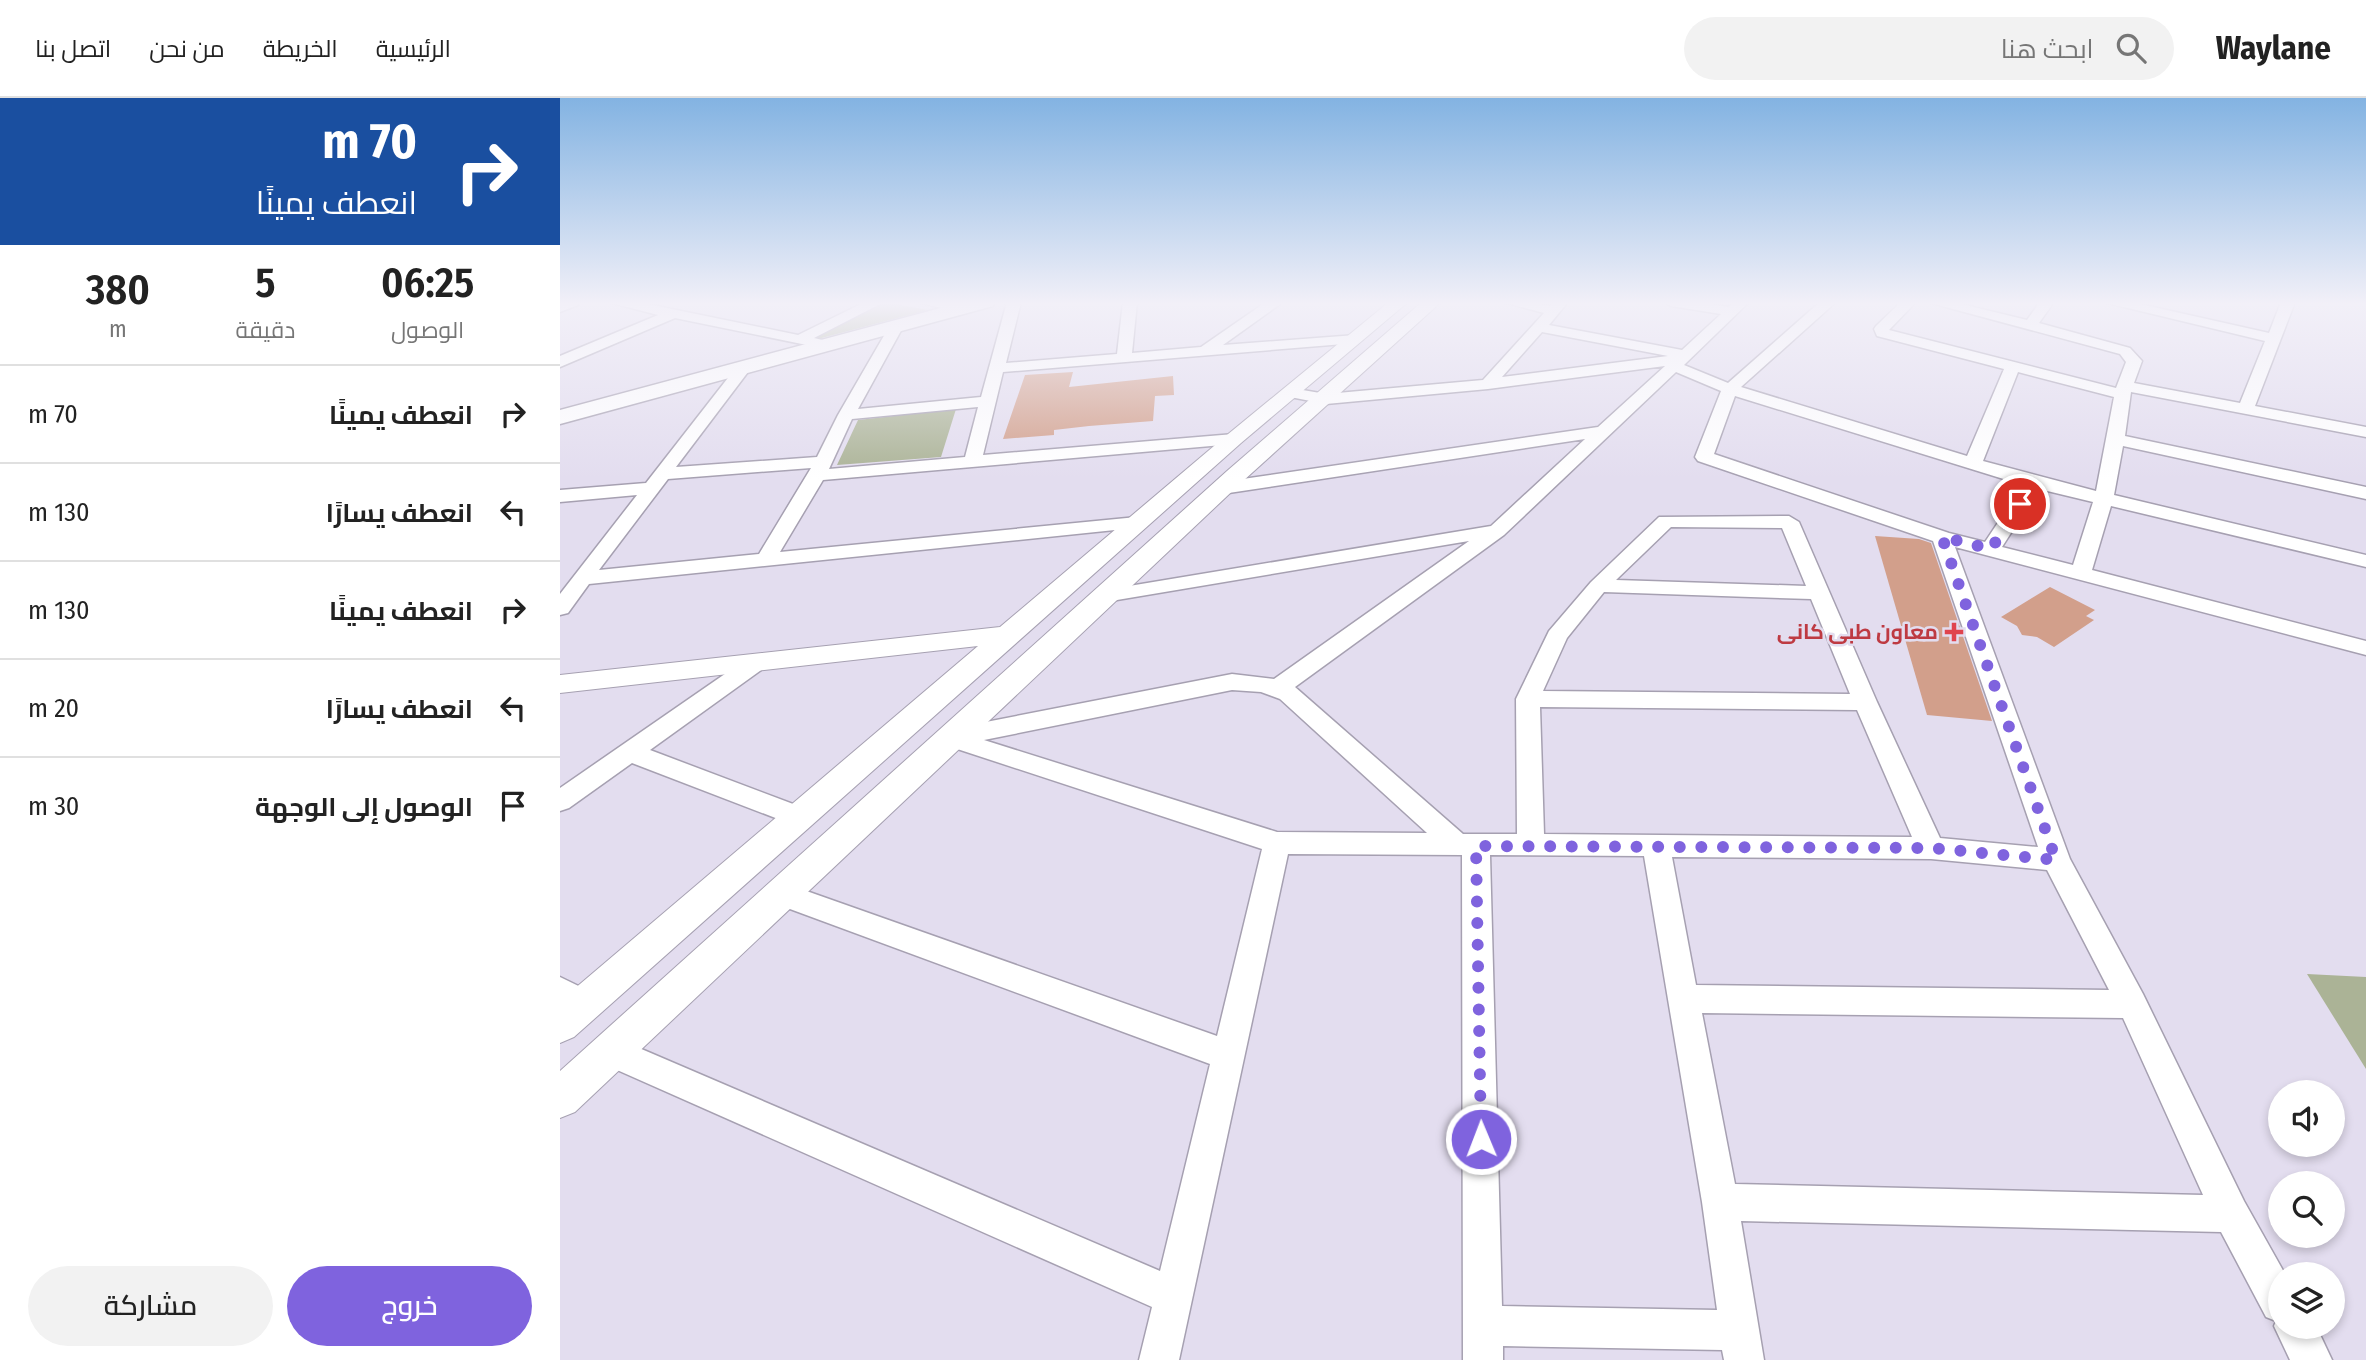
<!DOCTYPE html>
<html lang="ar">
<meta charset="utf-8">
<style>
:root{--surface:#fff;--page:#f2f2f2;--text:#222;--muted:#767676;--line:#e0e0e0;--accent:#7f63de}
body{margin:0;font-family:"Fira Sans Condensed",Cairo,sans-serif;background:var(--page);color:var(--text);direction:rtl;height:100vh;display:flex;flex-direction:column;font-size:26px;white-space:nowrap}
*{box-sizing:border-box;margin:0}
p{font-size:23px;color:var(--muted)}
.icon{flex:none;width:38px;height:38px;fill:none;stroke:currentColor;stroke-width:2;stroke-linecap:round;stroke-linejoin:round}
.map{position:relative;flex:1;overflow:hidden;direction:ltr}
.details{display:flex;flex-direction:column;background:var(--surface);width:560px}
.details>*{flex:none}
.top-card{background:#1a4fa0;color:#fff;overflow:hidden}
.tools{position:absolute;left:1708px;top:982px;display:grid;gap:14px}
.tools a{display:grid;place-items:center;width:77px;height:77px;border-radius:50%;background:var(--surface);box-shadow:0 4px 10px #0003;font-size:35px}
.pin{position:absolute;display:grid;place-items:center;width:60px;height:60px;color:#fff;margin:-30px;border:4px solid #fff;border-radius:50%;box-shadow:0 2px 7px #0007}
.me{position:absolute;width:77px;margin:-38px;rotate:359deg;stroke-linejoin:round;filter:drop-shadow(0 0 5px #0008)}
.turn{display:flex;align-items:center;gap:24px;height:147px;padding:0 28px;font-size:32px}
.turn .icon{width:91px;height:91px;stroke-width:2.5}
.turn b{display:block;font-size:49px;line-height:60px}
.eta{display:flex;justify-content:space-evenly;align-items:center;height:119px;text-align:center}
.eta b{font-size:42px;font-weight:600;line-height:49px}
.button{display:flex;gap:14px;margin-top:auto;padding:14px 28px}
.button a{flex:1;height:80px;border-radius:42px;background:var(--accent);color:#fff;font-size:28px;font-weight:600;line-height:80px;text-align:center}
.button a+a{background:var(--page);color:var(--text)}
ul{padding:0;list-style:none}
li{display:flex;align-items:center;gap:21px;height:98px;padding:0 28px;border-top:2px solid var(--line)}
li div{flex:1}
li b{display:block;font-size:26px}
li em{font-style:normal}
header{display:flex;align-items:center;gap:42px;box-sizing:border-box;height:98px;padding:0 35px;background:var(--surface);border-bottom:2px solid var(--line)}
header strong{font-size:33px}
nav{display:flex;gap:38px;margin-inline-start:auto;font-size:24px}
.search{width:490px;height:63px;background:var(--page);display:flex;align-items:center;gap:18px;box-sizing:border-box;padding:0 24px;border-radius:38px;color:var(--muted);font-size:26px}
main{display:flex;flex:1;min-height:0}
.map>svg:first-child{display:block}
</style>
<header>
<strong>Waylane</strong>
<div class="search"><svg class="icon" aria-label="search" viewBox="0 0 24 24"><circle cx="10" cy="10" r="6"/><path d="M15 15l6 6"/></svg>ابحث هنا</div>
<nav><a>الرئيسية</a><a>الخريطة</a><a>من نحن</a><a>اتصل بنا</a></nav>
</header>
<main>
<div class="map">
<svg width="1806" height="1262" viewBox="0 0 1806 1262">
<rect width="100%" height="100%" fill="#e3ddef"/>
<g fill="#abb396">
<path d="M 324,204 L 368,212 L 258,241 L 250,240 Z"/>
<path d="M 396,311 L 381,359 L 277,367 L 298,322 Z"/>
<path d="M 1747,876 L 1806,879 L 1806,971 Z"/>
</g>
<g fill="#d29f8b">
<path d="M 513,274 L 509,289 L 613,278 L 614,297 L 595,298 L 593,323 L 529,328 L 494,332 L 494,337 L 443,341 L 465,277 Z"/>
<path d="M 1315,438 L 1359,441 L 1371,445 L 1432,623 L 1367,617 Z"/>
<path d="M 1490,489 L 1535,512 L 1526,518 L 1534,522 L 1494,549 L 1477,539 L 1462,537 L 1457,528 L 1441,519 Z"/>
</g>
<g fill="none" stroke-linecap="round" stroke-linejoin="round">
<defs>
<g id="minor">
<path d="M 20,204 L 18,207 L 0,214 L 0,205 Z"/>
<path d="M 48,204 L 78,204 L 238,237 L 305,204 L 324,204 L 254,240 L 271,244 L 273,247 L 266,251 L 115,220 L 0,269 L 0,258 L 98,217 Z"/>
<path d="M 358,204 L 389,204 L 406,208 L 408,211 L 401,215 Z"/>
<path d="M 447,204 L 461,204 L 446,265 L 557,256 L 563,204 L 577,204 L 572,255 L 641,249 L 706,204 L 723,204 L 663,247 L 796,237 L 803,241 L 796,245 L 443,274 L 423,357 L 674,336 L 683,341 L 674,346 L 263,382 L 220,454 L 577,419 L 584,421 L 587,425 L 584,429 L 29,486 L 8,515 L 0,517 L 0,496 L 77,397 L 0,404 L 0,392 L 86,385 L 178,267 L 183,265 L 191,270 L 116,369 L 257,359 L 278,317 L 329,229 L 336,225 L 343,229 L 298,311 L 421,299 ZM 418,309 L 405,359 L 269,371 L 292,321 ZM 251,370 L 199,456 L 39,472 L 108,381 Z"/>
<path d="M 943,204 L 972,204 L 990,208 L 993,204 L 1008,204 L 989,227 L 1122,252 L 1161,216 L 1111,208 L 1104,204 L 1139,204 L 1168,209 L 1174,204 L 1189,204 L 1124,267 L 1168,285 L 1260,204 L 1276,204 L 1181,289 L 1407,358 L 1444,271 L 1317,238 L 1314,231 L 1316,228 L 1341,204 L 1356,204 L 1329,232 L 1556,290 L 1566,264 L 1560,256 L 1367,204 L 1393,204 L 1467,222 L 1480,204 L 1494,204 L 1479,225 L 1570,250 L 1582,263 L 1574,285 L 1680,305 L 1705,243 L 1543,204 L 1571,204 L 1709,235 L 1721,204 L 1735,204 L 1695,308 L 1806,329 L 1806,339 L 1571,294 L 1565,338 L 1806,389 L 1806,401 L 1563,348 L 1554,397 L 1806,457 L 1806,469 L 1551,408 L 1532,472 L 1806,543 L 1806,557 L 1395,449 L 1510,761 L 1583,896 L 1684,1103 L 1725,1176 L 1720,1176 L 1720,1228 L 1756,1228 L 1772,1262 L 1730,1262 L 1714,1228 L 1716,1223 L 1706,1219 L 1661,1134 L 1181,1123 L 1204,1262 L 1164,1262 L 1162,1252 L 943,1248 L 943,1262 L 903,1262 L 902,757 L 728,756 L 619,1262 L 579,1262 L 592,1209 L 39,964 L 35,953 L 39,942 L 51,938 L 600,1173 L 650,966 L 211,804 L 207,796 L 211,788 L 221,784 L 657,938 L 702,751 L 382,646 L 379,640 L 382,634 L 395,630 L 672,576 L 714,581 L 909,443 L 545,504 L 538,502 L 534,498 L 538,494 L 545,492 L 931,428 L 1025,341 L 662,396 L 653,390 L 662,384 L 1038,329 L 1105,268 L 928,291 L 766,306 L 725,298 L 723,295 L 731,290 L 766,296 L 923,282 L 984,215 ZM 982,234 L 1108,258 L 942,279 ZM 1116,274 L 1161,293 L 1135,359 L 1138,363 L 1373,443 L 1478,749 L 1380,740 L 1317,604 L 1239,424 L 1229,418 L 1099,419 L 1031,484 L 989,533 L 956,601 L 957,736 L 903,736 L 735,589 L 944,437 ZM 1458,274 L 1554,299 L 1536,393 L 1423,363 ZM 1175,298 L 1463,387 L 1425,444 L 1389,435 L 1154,356 ZM 1479,391 L 1533,404 L 1513,467 L 1442,449 ZM 1111,429 L 1222,430 L 1246,488 L 1056,482 ZM 1044,494 L 1251,501 L 1290,596 L 983,593 L 1007,540 ZM 672,592 L 701,594 L 720,601 L 867,735 L 717,734 L 424,642 ZM 980,609 L 1297,612 L 1352,739 L 984,736 ZM 930,757 L 1084,758 L 1142,1104 L 1157,1212 L 942,1208 ZM 1112,759 L 1371,761 L 1487,772 L 1549,892 L 1136,887 ZM 1142,915 L 1563,920 L 1643,1097 L 1175,1086 Z"/>
<path d="M 196,558 L 204,560 L 207,565 L 204,570 L 90,652 L 249,712 L 253,719 L 249,726 L 240,729 L 231,726 L 72,665 L 9,710 L 0,713 L 0,690 L 188,560 Z"/>
<path d="M 0,879 L 35,896 L 40,906 L 35,916 L 24,920 L 0,909 Z"/>
</g>
<g id="tertiary">
<path d="M 829,204 L 848,204 L 681,345 L 14,939 L 0,945 L 0,903 L 418,548 L 0,595 L 0,577 L 440,529 L 667,337 Z"/>
<path d="M 862,204 L 881,204 L 683,383 L 15,1014 L 0,1020 L 0,973 L 667,373 Z"/>
</g>
<path id="secondary" d="M 403,204 L 435,204 L 433,208 L 0,326 L 0,312 Z"/>
</defs>
<use href="#minor" stroke="#a6a0b1" stroke-width="3"/>
<use href="#tertiary" stroke="#a6a0b1" stroke-width="2"/>
<use href="#secondary" stroke="#a6a0b1" stroke-width="3"/>
<use href="#minor" fill="#fff" fill-rule="evenodd"/>
<use href="#tertiary" fill="#fff" fill-rule="evenodd"/>
<use href="#secondary" fill="#fff" fill-rule="evenodd"/>
</g>
<linearGradient id="sky" x2="0" y2="1"><stop stop-color="#83b3e2"/><stop offset="0.54" stop-color="#f2f0f8"/><stop offset="1" stop-color="#f2f0f8" stop-opacity="0"/></linearGradient>
<rect width="1806" height="381" fill="url(#sky)"/>
<g fill="none" stroke-linecap="round" stroke-linejoin="round">
<path stroke="#7f63de" stroke-width="12" stroke-dasharray="0 21.6" d="M 921,1041 L 916,748 L 1371,750 L 1496,762 L 1382,439 L 1431,451 L 1460,406"/>
</g>
<path fill="#e0444e" stroke="#e3ddef" stroke-width="2.5" d="M1390.5 523.5h7v7h7v7h-7v7h-7v-7h-7v-7h7z"/>
<g text-anchor="middle" dominant-baseline="central" stroke-width="5" stroke-linejoin="round" paint-order="stroke">
<g font-size="21" font-weight="bold" fill="#be3a42" stroke="#e3ddef" text-anchor="end">
<text x="1378" y="534">معاون طبی کانی</text>
</g>
</g>
</svg>
<div class="tools">
<a><svg class="icon" aria-label="sound" viewBox="0 0 24 24"><path d="M4 9h4l5-4v14l-5-4H4zM17 9q2 3 0 6"/></svg></a>
<a><svg class="icon" aria-label="search" viewBox="0 0 24 24"><circle cx="10" cy="10" r="6"/><path d="M15 15l6 6"/></svg></a>
<a><svg class="icon" aria-label="layers" viewBox="0 0 24 24"><path d="M12 4l9 5-9 5-9-5zM3 14l9 5 9-5"/></svg></a>
</div>
<div class="pin" style="left:1460px;top:406px;background:#d93025"><svg class="icon" aria-label="arrive" viewBox="0 0 24 24"><path d="M6 21V4h12l-3 4 3 4H6"/></svg></div>
<svg class="me" style="left:921px;top:1041px" viewBox="-20 -20 40 40"><circle r="17" fill="#7f63de" stroke="#fff" stroke-width="3"/><path d="M0-11L8 9 0 5-8 9z" fill="#fff"/></svg>
</div>
<section class="details">
<div class="top-card">
<div class="turn"><svg class="icon" aria-label="right" viewBox="0 0 24 24"><path d="M7 20v-9h11M14 6l5 5-5 5"/></svg><div><b>70 m</b>انعطف يمينًا</div></div>
</div>
<div class="eta">
<div><b>06:25</b><p>الوصول</p></div>
<div><b>5</b><p>دقيقة</p></div>
<div><b>380</b><p>m</p></div>
</div>
<ul>
<li><svg class="icon" aria-label="right" viewBox="0 0 24 24"><path d="M7 20v-9h11M14 6l5 5-5 5"/></svg><div><b>انعطف يمينًا</b></div><em>70 m</em></li>
<li><svg class="icon" aria-label="left" viewBox="0 0 24 24"><path d="M17 20v-9H6M10 6l-5 5 5 5"/></svg><div><b>انعطف يسارًا</b></div><em>130 m</em></li>
<li><svg class="icon" aria-label="right" viewBox="0 0 24 24"><path d="M7 20v-9h11M14 6l5 5-5 5"/></svg><div><b>انعطف يمينًا</b></div><em>130 m</em></li>
<li><svg class="icon" aria-label="left" viewBox="0 0 24 24"><path d="M17 20v-9H6M10 6l-5 5 5 5"/></svg><div><b>انعطف يسارًا</b></div><em>20 m</em></li>
<li><svg class="icon" aria-label="arrive" viewBox="0 0 24 24"><path d="M6 21V4h12l-3 4 3 4H6"/></svg><div><b>الوصول إلى الوجهة</b></div><em>30 m</em></li>
</ul>
<div class="button"><a>خروج</a><a>مشاركة</a></div>
</section>
</main>
